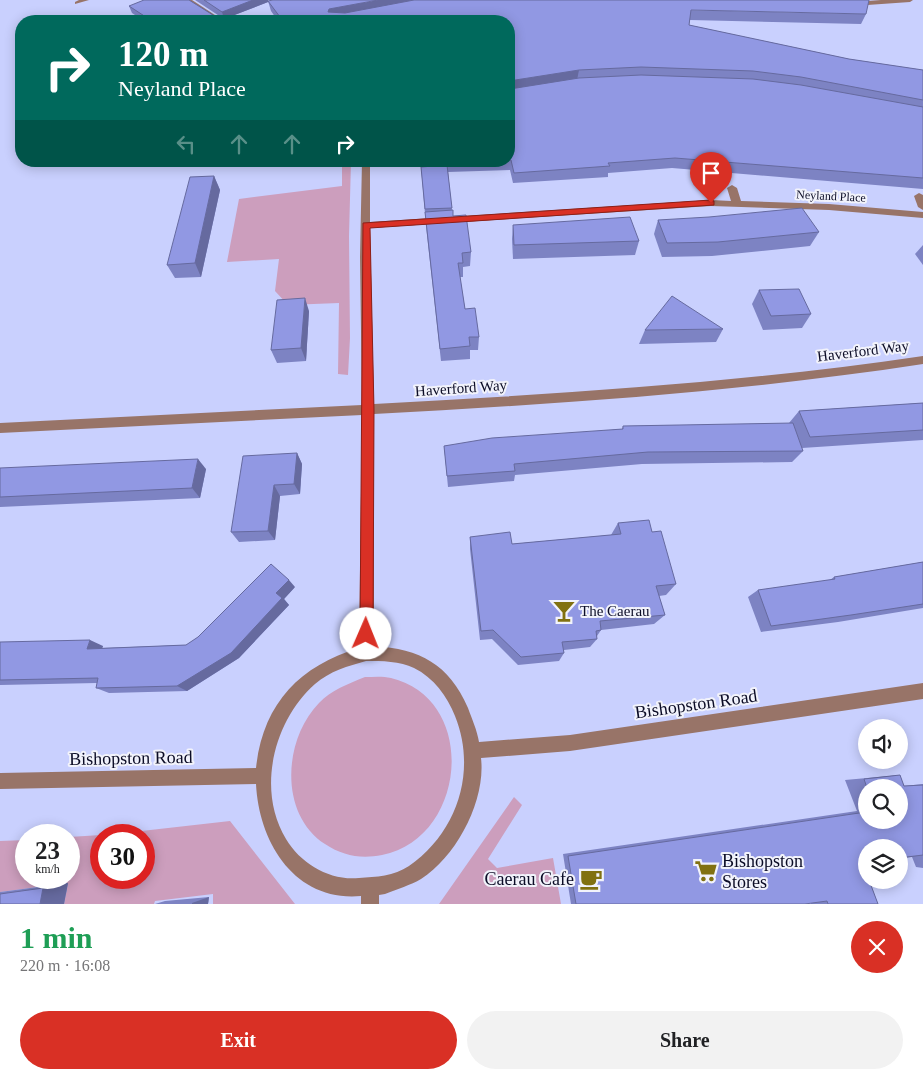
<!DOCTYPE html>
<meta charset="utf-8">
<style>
:root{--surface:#fff;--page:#f2f2f2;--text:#202124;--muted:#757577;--accent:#d93025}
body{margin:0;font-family:"Times New Roman",serif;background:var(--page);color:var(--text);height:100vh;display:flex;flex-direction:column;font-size:19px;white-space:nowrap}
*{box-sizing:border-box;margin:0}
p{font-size:16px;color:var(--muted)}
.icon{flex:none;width:28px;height:28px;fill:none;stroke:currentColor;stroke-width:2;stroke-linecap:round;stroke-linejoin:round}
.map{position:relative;height:904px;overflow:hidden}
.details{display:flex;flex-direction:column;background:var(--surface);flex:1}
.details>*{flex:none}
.banner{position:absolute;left:15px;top:15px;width:500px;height:152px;border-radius:20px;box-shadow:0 2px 12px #0003;background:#00695c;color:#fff;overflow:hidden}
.fabs{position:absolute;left:858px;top:719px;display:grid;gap:10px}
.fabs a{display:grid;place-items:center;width:50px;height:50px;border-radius:50%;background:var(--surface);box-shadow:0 2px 12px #0003;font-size:25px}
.speed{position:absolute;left:15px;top:824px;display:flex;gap:10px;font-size:25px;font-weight:700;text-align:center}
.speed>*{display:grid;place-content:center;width:65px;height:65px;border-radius:50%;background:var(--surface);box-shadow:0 2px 12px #0003;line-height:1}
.speed small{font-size:12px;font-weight:400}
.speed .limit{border:8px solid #d22;background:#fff;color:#111}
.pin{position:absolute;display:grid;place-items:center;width:42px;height:42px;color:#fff;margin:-51px -21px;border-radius:50% 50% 50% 0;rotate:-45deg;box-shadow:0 0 5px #0007}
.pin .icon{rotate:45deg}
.me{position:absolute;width:55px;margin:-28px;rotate:1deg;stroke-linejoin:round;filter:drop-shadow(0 0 4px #0008)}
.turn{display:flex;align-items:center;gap:18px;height:105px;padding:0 20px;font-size:22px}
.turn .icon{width:65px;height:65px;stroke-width:2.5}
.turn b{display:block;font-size:35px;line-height:42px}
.lanes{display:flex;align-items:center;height:48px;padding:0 20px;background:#0003;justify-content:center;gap:25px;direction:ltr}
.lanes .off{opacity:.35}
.round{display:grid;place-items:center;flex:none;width:52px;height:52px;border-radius:26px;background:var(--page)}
.headline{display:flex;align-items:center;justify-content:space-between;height:85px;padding:0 20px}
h1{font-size:30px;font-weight:700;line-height:38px;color:#1e9e55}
.action{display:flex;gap:10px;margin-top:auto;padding:10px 20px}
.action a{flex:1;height:58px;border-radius:30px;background:var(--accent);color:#fff;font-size:20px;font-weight:700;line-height:58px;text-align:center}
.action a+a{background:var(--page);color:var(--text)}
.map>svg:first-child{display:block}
</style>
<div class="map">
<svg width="923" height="904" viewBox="0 0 923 904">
<rect width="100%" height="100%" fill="#c9d0fe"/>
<g fill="#cc9ebd">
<path d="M 342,161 L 351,161 L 349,236 L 350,338 L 348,375 L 338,374 L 339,303 L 288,305 L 275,291 L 279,259 L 227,262 L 239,199 L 342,186 Z"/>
<path d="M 365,677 C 373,677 383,676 391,678 C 480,700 466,839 382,855 C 361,859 343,856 325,844 C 279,814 283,740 319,703 C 331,690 348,684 365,677 Z"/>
<path d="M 514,797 L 522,805 L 488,859 L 497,868 L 553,858 L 561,904 L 439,904 Z"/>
<path d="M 230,821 L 295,904 L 213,904 L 213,894 L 155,901 L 154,904 L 64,904 L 68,883 L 0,892 L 0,841 L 26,840 L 26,878 L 69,878 L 69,837 L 101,835 L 101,878 L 144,878 L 144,835 L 106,835 Z"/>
</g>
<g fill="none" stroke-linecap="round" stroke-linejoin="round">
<g fill="#987468" fill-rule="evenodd">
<path d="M 79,0 L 89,0 L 75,4 L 75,2 Z"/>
<path d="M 184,0 L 192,0 L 224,21 L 216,21 Z"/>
<path d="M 881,0 L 913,0 L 910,2 L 853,6 L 850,4 L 853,2 Z"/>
<path d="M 362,161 L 370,161 L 370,222 L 711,200 L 731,201 L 727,188 L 732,185 L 737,188 L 741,201 L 829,204 L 923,212 L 923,218 L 829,210 L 711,206 L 370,228 L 374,404 C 557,394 741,383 923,356 L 923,364 C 741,392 558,404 374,414 L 374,646 C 420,649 449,664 468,708 C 472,719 477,730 479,742 L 570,735 L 923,683 L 923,699 L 570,751 L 481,758 C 486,800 457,856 421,879 C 411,885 397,889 385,894 L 379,895 L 379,904 L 361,904 L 361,896 C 295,902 259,843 256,784 L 0,789 L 0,773 L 256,768 C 263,704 299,666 359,648 L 362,415 L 0,433 L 0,423 L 362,405 L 360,257 ZM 366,661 C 382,661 400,661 414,668 C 434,678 447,696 455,716 C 477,770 458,832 409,866 C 394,876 376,877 359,878 C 330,881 301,864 286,839 C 256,790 274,720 315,684 C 330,671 348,666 366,661 Z"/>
<path d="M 919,193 L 923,195 L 923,210 L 918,207 L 914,196 Z"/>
</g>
</g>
<g fill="#7d83c3" fill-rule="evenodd">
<path d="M 195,0 L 268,0 L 268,2 L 224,19 Z"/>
<path d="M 268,1 L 866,14 L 861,24 L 690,20 L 689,25 L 849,59 L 923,70 L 923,189 L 672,168 L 608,173 L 608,177 L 513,183 L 510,170 L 448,172 L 452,210 L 453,216 L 471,252 L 470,266 L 463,267 L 463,277 L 460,277 L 465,309 L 479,337 L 478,350 L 470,350 L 470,359 L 441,361 L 426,226 L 421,167 L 430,166 L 429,161 L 509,161 L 509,21 L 278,21 L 271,11 Z"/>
<path d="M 129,6 L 214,21 L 144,21 L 132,13 Z"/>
<path d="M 214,176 L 220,190 L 201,277 L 175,278 L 167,265 Z"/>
<path d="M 658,220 L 819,232 L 810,246 L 712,256 L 662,257 L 654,234 Z"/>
<path d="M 513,225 L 639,241 L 635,255 L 513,259 L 512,239 Z"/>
<path d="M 923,245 L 923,265 L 915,254 Z"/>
<path d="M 759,290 L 811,314 L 802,328 L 763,330 L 752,304 Z"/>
<path d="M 309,311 L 306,361 L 277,363 L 271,350 Z"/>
<path d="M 723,329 L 716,342 L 639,344 L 645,330 Z"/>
<path d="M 923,403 L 923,440 L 802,448 L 803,451 L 792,462 L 642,464 L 515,475 L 514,481 L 448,487 L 444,446 L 622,429 L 623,426 L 789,424 L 789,423 L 799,411 Z"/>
<path d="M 297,453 L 302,464 L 300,494 L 280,496 L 275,540 L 239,542 L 231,532 Z"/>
<path d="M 0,468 L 206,469 L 200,498 L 0,507 Z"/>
<path d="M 618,523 L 652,532 L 676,584 L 666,595 L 659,596 L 665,615 L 654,624 L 601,630 L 597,636 L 597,639 L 590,647 L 564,650 L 564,653 L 559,661 L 518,665 L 492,639 L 480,640 L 470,549 L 470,537 L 512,544 L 611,535 Z"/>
<path d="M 923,562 L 923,608 L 838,622 L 761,632 L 748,597 L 758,590 L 830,580 L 834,577 Z"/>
<path d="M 295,587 L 284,599 L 289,605 L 239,658 L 187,691 L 109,693 L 96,688 L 97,683 L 0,685 L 0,642 L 103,646 L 102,648 L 186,645 Z"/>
<path d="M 900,775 L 904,786 L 923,784 L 923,868 L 916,867 L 912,857 L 862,862 L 878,904 L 811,904 L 811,903 L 805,904 L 571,904 L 563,854 L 857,811 L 845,780 ZM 866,788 L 899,788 L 899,820 L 866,820 Z"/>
<path d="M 68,883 L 64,904 L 0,904 L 0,892 Z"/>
<path d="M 209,897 L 208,904 L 155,904 L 165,901 Z"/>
</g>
<g fill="#666a9f">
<path d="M 253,0 L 268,0 L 268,2 L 224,19 L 222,12 Z"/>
<path d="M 378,0 L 432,0 L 331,19 L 328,12 L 329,9 Z"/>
<path d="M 213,15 L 214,21 L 197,21 Z"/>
<path d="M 579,70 L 577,80 L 509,91 L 509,81 Z"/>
<path d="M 214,176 L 220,190 L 201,277 L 195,263 Z"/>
<path d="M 305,298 L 309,311 L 306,361 L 301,348 Z"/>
<path d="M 297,453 L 302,464 L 300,494 L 294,484 Z"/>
<path d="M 198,459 L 206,469 L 200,498 L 192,488 Z"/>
<path d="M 274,485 L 280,496 L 275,540 L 268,531 Z"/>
<path d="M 289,580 L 295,587 L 284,599 L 289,605 L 239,658 L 187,691 L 177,686 L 276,593 Z"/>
<path d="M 90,640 L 103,646 L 100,655 L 87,649 Z"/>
<path d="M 68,883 L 64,904 L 40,904 L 43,888 Z"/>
<path d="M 209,897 L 208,904 L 192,904 L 192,903 Z"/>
</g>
<g fill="#9198e3" stroke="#666a9f">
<path d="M 144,0 L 189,0 L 213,15 L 197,21 L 152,21 L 129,6 Z"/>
<path d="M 204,0 L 253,0 L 222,12 Z"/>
<path d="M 273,0 L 378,0 L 329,9 L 328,12 L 345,13 L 414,0 L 869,0 L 866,14 L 691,10 L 689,25 L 849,59 L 923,70 L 923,100 L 801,77 L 753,71 L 641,67 L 579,70 L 509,81 L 509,83 L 509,21 L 283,21 L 268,1 Z"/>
<path d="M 641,75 L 753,79 L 801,85 L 923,107 L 923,178 L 675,158 L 608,163 L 610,166 L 514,173 L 511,160 L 509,160 L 509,88 L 510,89 L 579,78 Z"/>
<path d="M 447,165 L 452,208 L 425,209 L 421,167 Z"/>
<path d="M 214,176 L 195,263 L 167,265 L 190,177 Z"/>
<path d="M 802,208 L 819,232 L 718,242 L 667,243 L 658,220 L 709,217 Z"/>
<path d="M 453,210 L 453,216 L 466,215 L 471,252 L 462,253 L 463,263 L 458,263 L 465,309 L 475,308 L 479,337 L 469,337 L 470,346 L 440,349 L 425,212 Z"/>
<path d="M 630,217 L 639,241 L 514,245 L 513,225 Z"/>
<path d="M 799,289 L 811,314 L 771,316 L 759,290 Z"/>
<path d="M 672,296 L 723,329 L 645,330 Z"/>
<path d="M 305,298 L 301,348 L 271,350 L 277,300 Z"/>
<path d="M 923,403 L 923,430 L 810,437 L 799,411 Z"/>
<path d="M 793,423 L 803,451 L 648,452 L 514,464 L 515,471 L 447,476 L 444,446 L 492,438 L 623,429 L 623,426 Z"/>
<path d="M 297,453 L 294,484 L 274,485 L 268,531 L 231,532 L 243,456 Z"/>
<path d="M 198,459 L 192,488 L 0,497 L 0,468 Z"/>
<path d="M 649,520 L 652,532 L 661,531 L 676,584 L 656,586 L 665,615 L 600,621 L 601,630 L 596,631 L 597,639 L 562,642 L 564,653 L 521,657 L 493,630 L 481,631 L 470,537 L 510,532 L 512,544 L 621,534 L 618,523 Z"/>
<path d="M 923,562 L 923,604 L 851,615 L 771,626 L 758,590 L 835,579 L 834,577 Z"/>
<path d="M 271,564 L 289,580 L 276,593 L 282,598 L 231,653 L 177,686 L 96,688 L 98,678 L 0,680 L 0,642 L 90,640 L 87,649 L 186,645 L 198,637 Z"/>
<path d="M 900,775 L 904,786 L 923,785 L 923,855 L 899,858 L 899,848 L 866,848 L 866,861 L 862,862 L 866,873 L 866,880 L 869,880 L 878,904 L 828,904 L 827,901 L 805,904 L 576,904 L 568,856 L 866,812 L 866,820 L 899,820 L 899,788 L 867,788 L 864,779 Z"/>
<path d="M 43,888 L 40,904 L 0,904 L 0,894 Z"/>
</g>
<path fill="#d93025" stroke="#8d1f18" d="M 711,200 L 714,201 L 714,205 L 370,228 L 374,410 L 373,634 L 371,639 L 366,641 L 362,639 L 360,634 L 363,223 Z"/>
<defs>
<symbol id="bar-bare" viewBox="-9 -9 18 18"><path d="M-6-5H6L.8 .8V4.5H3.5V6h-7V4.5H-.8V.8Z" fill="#817111" stroke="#f2f3fb" stroke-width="2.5" paint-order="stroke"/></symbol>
<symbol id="supermarket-bare" viewBox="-9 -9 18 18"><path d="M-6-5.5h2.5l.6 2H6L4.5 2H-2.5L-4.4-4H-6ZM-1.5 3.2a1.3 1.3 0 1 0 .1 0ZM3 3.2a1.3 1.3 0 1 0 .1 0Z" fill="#817111" stroke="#f2f3fb" stroke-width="2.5" paint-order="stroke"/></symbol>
<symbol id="cafe-bare" viewBox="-9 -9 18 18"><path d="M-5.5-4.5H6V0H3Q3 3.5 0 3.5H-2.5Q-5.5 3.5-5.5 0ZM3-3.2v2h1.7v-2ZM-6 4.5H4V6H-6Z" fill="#817111" stroke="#f2f3fb" stroke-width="2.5" paint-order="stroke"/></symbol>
</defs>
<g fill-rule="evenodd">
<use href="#bar-bare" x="548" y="595" width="32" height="32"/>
<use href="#supermarket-bare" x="690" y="855" width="32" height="32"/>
<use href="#cafe-bare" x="575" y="863" width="32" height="32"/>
</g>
<g text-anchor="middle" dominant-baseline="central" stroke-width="4" stroke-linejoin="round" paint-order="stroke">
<g font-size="12" fill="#0b0c26" stroke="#f2f3fb">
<text transform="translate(831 196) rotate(3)">Neyland Place</text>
</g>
<g font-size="15" fill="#0b0c26" stroke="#f2f3fb">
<text transform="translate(863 351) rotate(-7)">Haverford Way</text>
<text transform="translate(461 388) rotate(-4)">Haverford Way</text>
</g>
<g font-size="15" fill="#0b0c26" stroke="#f2f3fb" text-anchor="start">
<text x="580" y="611">The Caerau</text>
</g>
<g font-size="18" fill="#0b0c26" stroke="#f2f3fb">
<text transform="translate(696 704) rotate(-8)">Bishopston Road</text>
<text transform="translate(131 758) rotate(-1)">Bishopston Road</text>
</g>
<g font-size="18" fill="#0b0c26" stroke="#f2f3fb" text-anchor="start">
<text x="722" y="861">Bishopston<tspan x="722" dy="21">Stores</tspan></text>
<text x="574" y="879" text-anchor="end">Caerau Cafe</text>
</g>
</g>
</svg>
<div class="fabs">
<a><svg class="icon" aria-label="sound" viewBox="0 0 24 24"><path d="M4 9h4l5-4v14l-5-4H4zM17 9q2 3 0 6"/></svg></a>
<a><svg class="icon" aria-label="search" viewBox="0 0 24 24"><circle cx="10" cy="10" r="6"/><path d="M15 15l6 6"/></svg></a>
<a><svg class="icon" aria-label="layers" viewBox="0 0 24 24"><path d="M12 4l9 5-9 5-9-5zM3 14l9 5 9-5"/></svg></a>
</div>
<div class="speed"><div>23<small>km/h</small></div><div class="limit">30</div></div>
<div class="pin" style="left:711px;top:203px;background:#d93025"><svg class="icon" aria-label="arrive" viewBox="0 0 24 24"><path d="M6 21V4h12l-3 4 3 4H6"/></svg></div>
<svg class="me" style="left:366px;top:634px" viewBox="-20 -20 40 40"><circle r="19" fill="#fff"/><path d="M0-13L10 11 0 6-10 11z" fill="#d93025"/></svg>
<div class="banner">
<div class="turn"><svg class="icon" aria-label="right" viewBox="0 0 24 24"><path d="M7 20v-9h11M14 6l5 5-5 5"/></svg><div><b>120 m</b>Neyland Place</div></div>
<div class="lanes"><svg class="icon off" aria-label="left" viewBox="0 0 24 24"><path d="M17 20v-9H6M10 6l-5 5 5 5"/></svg><svg class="icon off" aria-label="ahead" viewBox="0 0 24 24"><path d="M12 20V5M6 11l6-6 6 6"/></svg><svg class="icon off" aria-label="ahead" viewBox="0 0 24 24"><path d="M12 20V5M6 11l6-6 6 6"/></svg><svg class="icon" aria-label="right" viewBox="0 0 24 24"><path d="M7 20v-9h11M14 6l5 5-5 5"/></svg></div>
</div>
</div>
<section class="details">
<div class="headline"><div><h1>1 min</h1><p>220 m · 16:08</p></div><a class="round" style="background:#d93025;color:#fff"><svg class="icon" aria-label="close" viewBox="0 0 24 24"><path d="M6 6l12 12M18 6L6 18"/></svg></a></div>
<div class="action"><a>Exit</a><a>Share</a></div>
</section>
